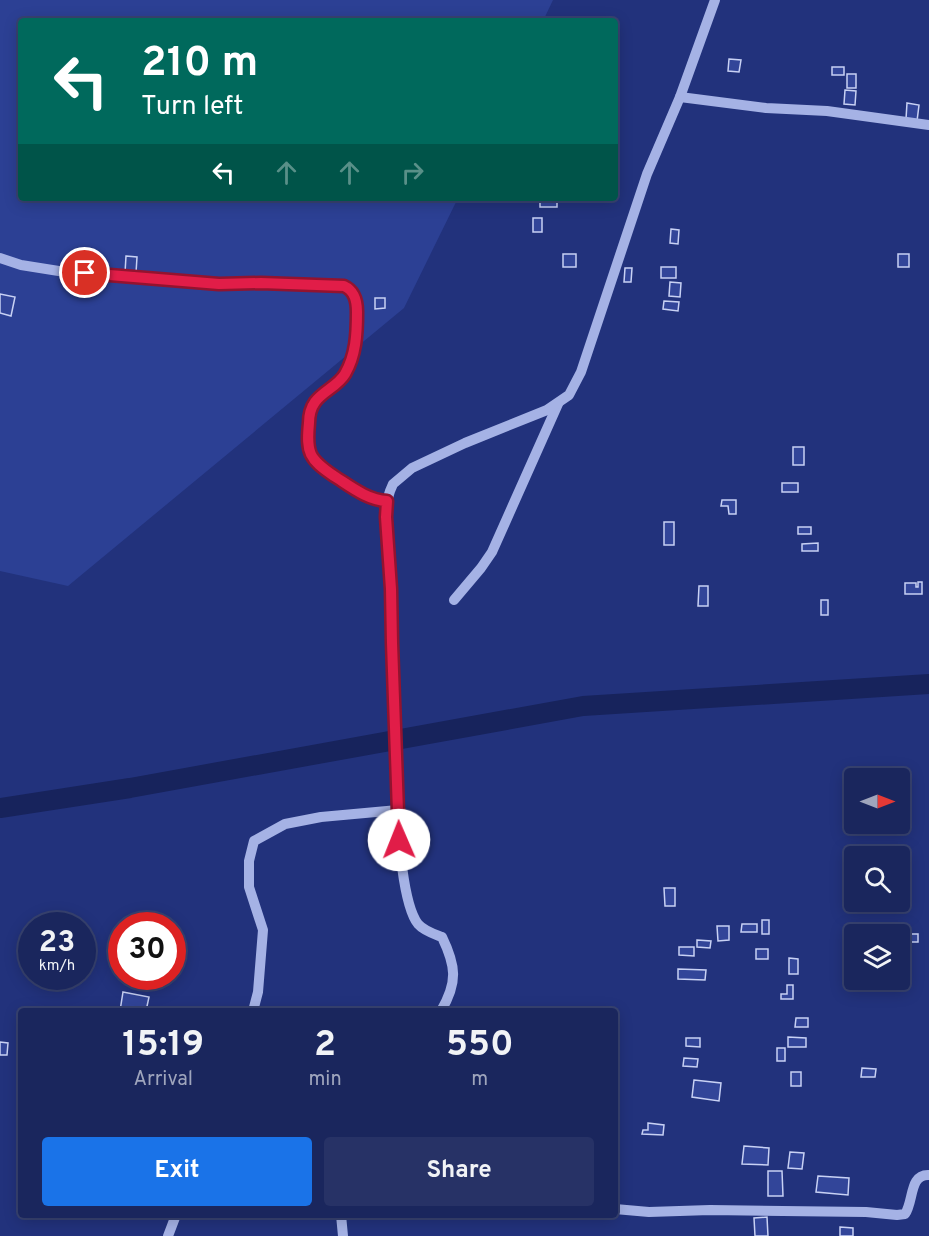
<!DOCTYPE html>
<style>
:root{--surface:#1a265d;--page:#273266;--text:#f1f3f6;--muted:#9fa5bc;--line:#384372;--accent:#1a73e8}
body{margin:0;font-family:Overpass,sans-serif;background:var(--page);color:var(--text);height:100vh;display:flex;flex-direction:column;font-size:22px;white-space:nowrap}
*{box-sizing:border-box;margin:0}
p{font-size:20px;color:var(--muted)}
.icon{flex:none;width:33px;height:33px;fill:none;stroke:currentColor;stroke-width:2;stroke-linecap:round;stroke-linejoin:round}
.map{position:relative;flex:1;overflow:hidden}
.sheet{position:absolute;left:18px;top:1008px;width:600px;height:210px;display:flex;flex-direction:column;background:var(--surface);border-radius:6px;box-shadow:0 3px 15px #0003,0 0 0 2px var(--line)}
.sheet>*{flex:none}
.top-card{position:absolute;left:18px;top:18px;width:600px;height:183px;border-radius:6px;box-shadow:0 3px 15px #0003,0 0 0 2px var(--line);background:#00695c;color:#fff;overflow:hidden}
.needle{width:39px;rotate:90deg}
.fabs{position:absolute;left:844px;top:768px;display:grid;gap:12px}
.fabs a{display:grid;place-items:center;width:66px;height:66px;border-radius:6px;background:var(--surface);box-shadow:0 3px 15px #0003,0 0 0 2px var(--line);font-size:30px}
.speed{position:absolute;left:18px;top:912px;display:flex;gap:12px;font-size:30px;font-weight:700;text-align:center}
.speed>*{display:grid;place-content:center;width:78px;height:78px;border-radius:50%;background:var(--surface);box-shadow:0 3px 15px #0003,0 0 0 2px var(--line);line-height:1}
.speed small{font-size:15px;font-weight:400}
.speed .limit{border:9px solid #d22;background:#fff;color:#111}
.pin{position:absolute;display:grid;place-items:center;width:51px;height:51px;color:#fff;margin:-26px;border:3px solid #fff;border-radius:50%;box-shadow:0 2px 6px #0007}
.me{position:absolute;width:66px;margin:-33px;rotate:359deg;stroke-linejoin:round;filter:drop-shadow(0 0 4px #0008)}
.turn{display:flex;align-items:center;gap:21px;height:126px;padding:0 24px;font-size:27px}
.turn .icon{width:78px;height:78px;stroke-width:2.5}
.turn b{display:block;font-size:42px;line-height:51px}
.lanes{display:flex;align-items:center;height:57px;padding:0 24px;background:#0003;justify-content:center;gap:30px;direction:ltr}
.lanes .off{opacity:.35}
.eta{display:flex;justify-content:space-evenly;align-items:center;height:102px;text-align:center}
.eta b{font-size:36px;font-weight:700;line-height:42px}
.cta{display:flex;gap:12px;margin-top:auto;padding:12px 24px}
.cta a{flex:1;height:69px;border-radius:6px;background:var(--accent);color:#fff;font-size:24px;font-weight:700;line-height:69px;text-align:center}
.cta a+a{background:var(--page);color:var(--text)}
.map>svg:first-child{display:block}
</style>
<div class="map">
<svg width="929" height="1236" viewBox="0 0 929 1236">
<rect width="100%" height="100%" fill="#22327c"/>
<path fill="#2c4094" d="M 0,0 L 553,0 L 543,21 L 21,21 L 21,198 L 458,198 L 404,308 L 68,586 L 0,571 Z"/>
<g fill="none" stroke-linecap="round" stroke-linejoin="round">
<path stroke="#17235c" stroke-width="20" d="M 0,808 L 130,788 L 583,706 L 929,684"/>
</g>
<g fill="#324599" stroke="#c8d1f4" stroke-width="1.5">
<path d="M 729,59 L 741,60 L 739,72 L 728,71 Z"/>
<rect x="832" y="67" width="12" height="8"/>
<rect x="847" y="74" width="9" height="14"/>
<path d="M 845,90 L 856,91 L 855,105 L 844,104 Z"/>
<path d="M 907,103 L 919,105 L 917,121 L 906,119 Z"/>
<rect x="540" y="198" width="17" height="9"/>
<rect x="533" y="218" width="9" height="14"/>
<path d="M 671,229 L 679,230 L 678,244 L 670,243 Z"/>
<rect x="563" y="254" width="13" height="13"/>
<rect x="898" y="254" width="11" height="13"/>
<path d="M 126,256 L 137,257 L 136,273 L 125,273 Z"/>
<rect x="661" y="267" width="15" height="11"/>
<path d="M 625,268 L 632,268 L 631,282 L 624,282 Z"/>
<path d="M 670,282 L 681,283 L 680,297 L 669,296 Z"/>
<path d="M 0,294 L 15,297 L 11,316 L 0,313 Z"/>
<path d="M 375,298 L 385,298 L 385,308 L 375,309 Z"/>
<path d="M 664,301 L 679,302 L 678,311 L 663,309 Z"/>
<rect x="793" y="447" width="11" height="18"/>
<rect x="782" y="483" width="16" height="9"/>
<path d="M 722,500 L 736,500 L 736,514 L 729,514 L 728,506 L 721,506 Z"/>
<rect x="664" y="522" width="10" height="23"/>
<rect x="798" y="527" width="13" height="7"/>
<path d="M 818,543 L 818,551 L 802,551 L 802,544 Z"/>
<path d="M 918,582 L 922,582 L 922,594 L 905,594 L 905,583 L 916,583 L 916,587 L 918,587 Z"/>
<path d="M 699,586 L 708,586 L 708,606 L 698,606 Z"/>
<rect x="821" y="600" width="7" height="15"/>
<path d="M 664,888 L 675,888 L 675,906 L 665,906 Z"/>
<rect x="762" y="920" width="7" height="14"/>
<path d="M 742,924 L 757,924 L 757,932 L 741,932 Z"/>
<path d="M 717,926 L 729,926 L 729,940 L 718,941 Z"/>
<rect x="906" y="934" width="12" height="8"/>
<path d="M 697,940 L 711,941 L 710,948 L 697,947 Z"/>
<path d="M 679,947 L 694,947 L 694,956 L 679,955 Z"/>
<rect x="756" y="949" width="12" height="10"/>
<path d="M 789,958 L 798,959 L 798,974 L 789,974 Z"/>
<path d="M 678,969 L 706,970 L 705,980 L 678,979 Z"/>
<path d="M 787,985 L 793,985 L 793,999 L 781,999 L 781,994 L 787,994 Z"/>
<path d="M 123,992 L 149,997 L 146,1011 L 120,1011 Z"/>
<path d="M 796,1018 L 808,1018 L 808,1027 L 795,1027 Z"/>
<path d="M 788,1037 L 806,1038 L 806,1047 L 788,1047 Z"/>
<path d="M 686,1038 L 700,1038 L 700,1047 L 686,1046 Z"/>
<path d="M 0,1042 L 8,1043 L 7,1055 L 0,1055 Z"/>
<rect x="777" y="1048" width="8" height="13"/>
<path d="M 684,1058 L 698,1059 L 697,1067 L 683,1066 Z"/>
<path d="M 862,1068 L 876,1069 L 875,1077 L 861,1077 Z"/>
<rect x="791" y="1072" width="10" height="14"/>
<path d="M 694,1080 L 721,1083 L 719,1101 L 692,1097 Z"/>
<path d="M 648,1123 L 664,1125 L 663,1135 L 642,1134 L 643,1130 L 648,1130 Z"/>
<path d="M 744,1146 L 769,1148 L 768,1165 L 742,1164 Z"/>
<path d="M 790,1152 L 804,1153 L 802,1169 L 788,1168 Z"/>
<path d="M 768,1171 L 782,1171 L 783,1196 L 768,1196 Z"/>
<path d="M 818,1176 L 849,1178 L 848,1195 L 816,1192 Z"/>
<path d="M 767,1217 L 768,1236 L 755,1236 L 754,1218 Z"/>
<path d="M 840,1227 L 853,1228 L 853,1236 L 840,1236 Z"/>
</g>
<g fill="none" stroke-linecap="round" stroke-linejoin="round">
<g stroke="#a5b2e5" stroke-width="10">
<path d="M 680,97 L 766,108 L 827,111 L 929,125"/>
<path d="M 0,258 L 21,265 L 65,272 L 219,284 L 323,285 L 344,286 L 351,289 L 355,296 L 357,307 L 357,330 L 353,360 L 343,377 L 319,397 L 314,403 L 310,411 L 307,439 L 308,450 L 314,461 L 360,493 L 375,499 L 387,501"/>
<path d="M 454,600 L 481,568 L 492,552 L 558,404"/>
<path d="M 398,810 C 398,835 403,905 418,924 C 424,931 434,934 442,937 C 456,966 458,982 441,1011"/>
<path d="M 253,1011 L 258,992 L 263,930 L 249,887 L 249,861 L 254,841 L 285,824 L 321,817 L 398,810 L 392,643 L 391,589 L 386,517 L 387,501 L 390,491 L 393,484 L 412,468 L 465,443 L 547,410 L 569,395 L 581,372 L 647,174 L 680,97 L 715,0"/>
<path d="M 615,1209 L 649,1212 L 710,1210 L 866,1212 L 897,1215 L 905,1214 C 914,1201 909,1174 929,1175"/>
<path d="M 341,1215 L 343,1236"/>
<path d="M 168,1236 L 176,1215"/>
</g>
</g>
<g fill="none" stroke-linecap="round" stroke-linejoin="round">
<defs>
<path id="route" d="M 85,273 L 219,284 L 261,283 L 344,286 C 355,291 357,301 357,312 C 357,334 356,355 345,374 C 338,386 323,391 315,402 C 310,409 309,415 309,423 C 306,453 309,459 334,476 C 350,486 367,500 387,501 L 386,517 L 391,589 L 392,643 L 399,840"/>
</defs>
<use href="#route" stroke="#92132f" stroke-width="15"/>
<use href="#route" stroke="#e11d48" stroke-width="10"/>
</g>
</svg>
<div class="fabs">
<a><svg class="needle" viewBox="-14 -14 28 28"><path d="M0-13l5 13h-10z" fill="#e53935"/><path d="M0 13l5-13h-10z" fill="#9fa5bc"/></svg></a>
<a><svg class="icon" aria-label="search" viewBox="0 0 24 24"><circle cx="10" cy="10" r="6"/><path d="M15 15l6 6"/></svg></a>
<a><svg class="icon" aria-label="layers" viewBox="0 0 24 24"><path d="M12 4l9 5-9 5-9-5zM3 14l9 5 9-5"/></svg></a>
</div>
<div class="speed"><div>23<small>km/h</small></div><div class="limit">30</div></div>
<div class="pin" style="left:85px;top:273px;background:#d93025"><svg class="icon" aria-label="arrive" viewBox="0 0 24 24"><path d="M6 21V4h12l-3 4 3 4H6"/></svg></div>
<svg class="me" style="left:399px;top:840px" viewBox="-20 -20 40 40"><circle r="19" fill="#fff"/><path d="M0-13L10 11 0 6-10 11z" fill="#e11d48"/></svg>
<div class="top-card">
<div class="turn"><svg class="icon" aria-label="left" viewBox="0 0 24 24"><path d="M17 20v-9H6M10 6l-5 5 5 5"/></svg><div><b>210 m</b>Turn left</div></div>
<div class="lanes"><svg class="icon" aria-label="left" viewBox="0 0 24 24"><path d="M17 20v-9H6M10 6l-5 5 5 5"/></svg><svg class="icon off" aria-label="ahead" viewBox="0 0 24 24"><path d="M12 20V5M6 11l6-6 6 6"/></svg><svg class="icon off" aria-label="ahead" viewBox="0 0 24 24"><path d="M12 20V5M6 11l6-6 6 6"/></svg><svg class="icon off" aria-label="right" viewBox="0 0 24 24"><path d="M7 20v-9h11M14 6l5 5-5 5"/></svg></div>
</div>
<section class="sheet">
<div class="eta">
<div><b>15:19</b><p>Arrival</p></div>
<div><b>2</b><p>min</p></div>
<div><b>550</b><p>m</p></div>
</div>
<div class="cta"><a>Exit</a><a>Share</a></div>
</section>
</div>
